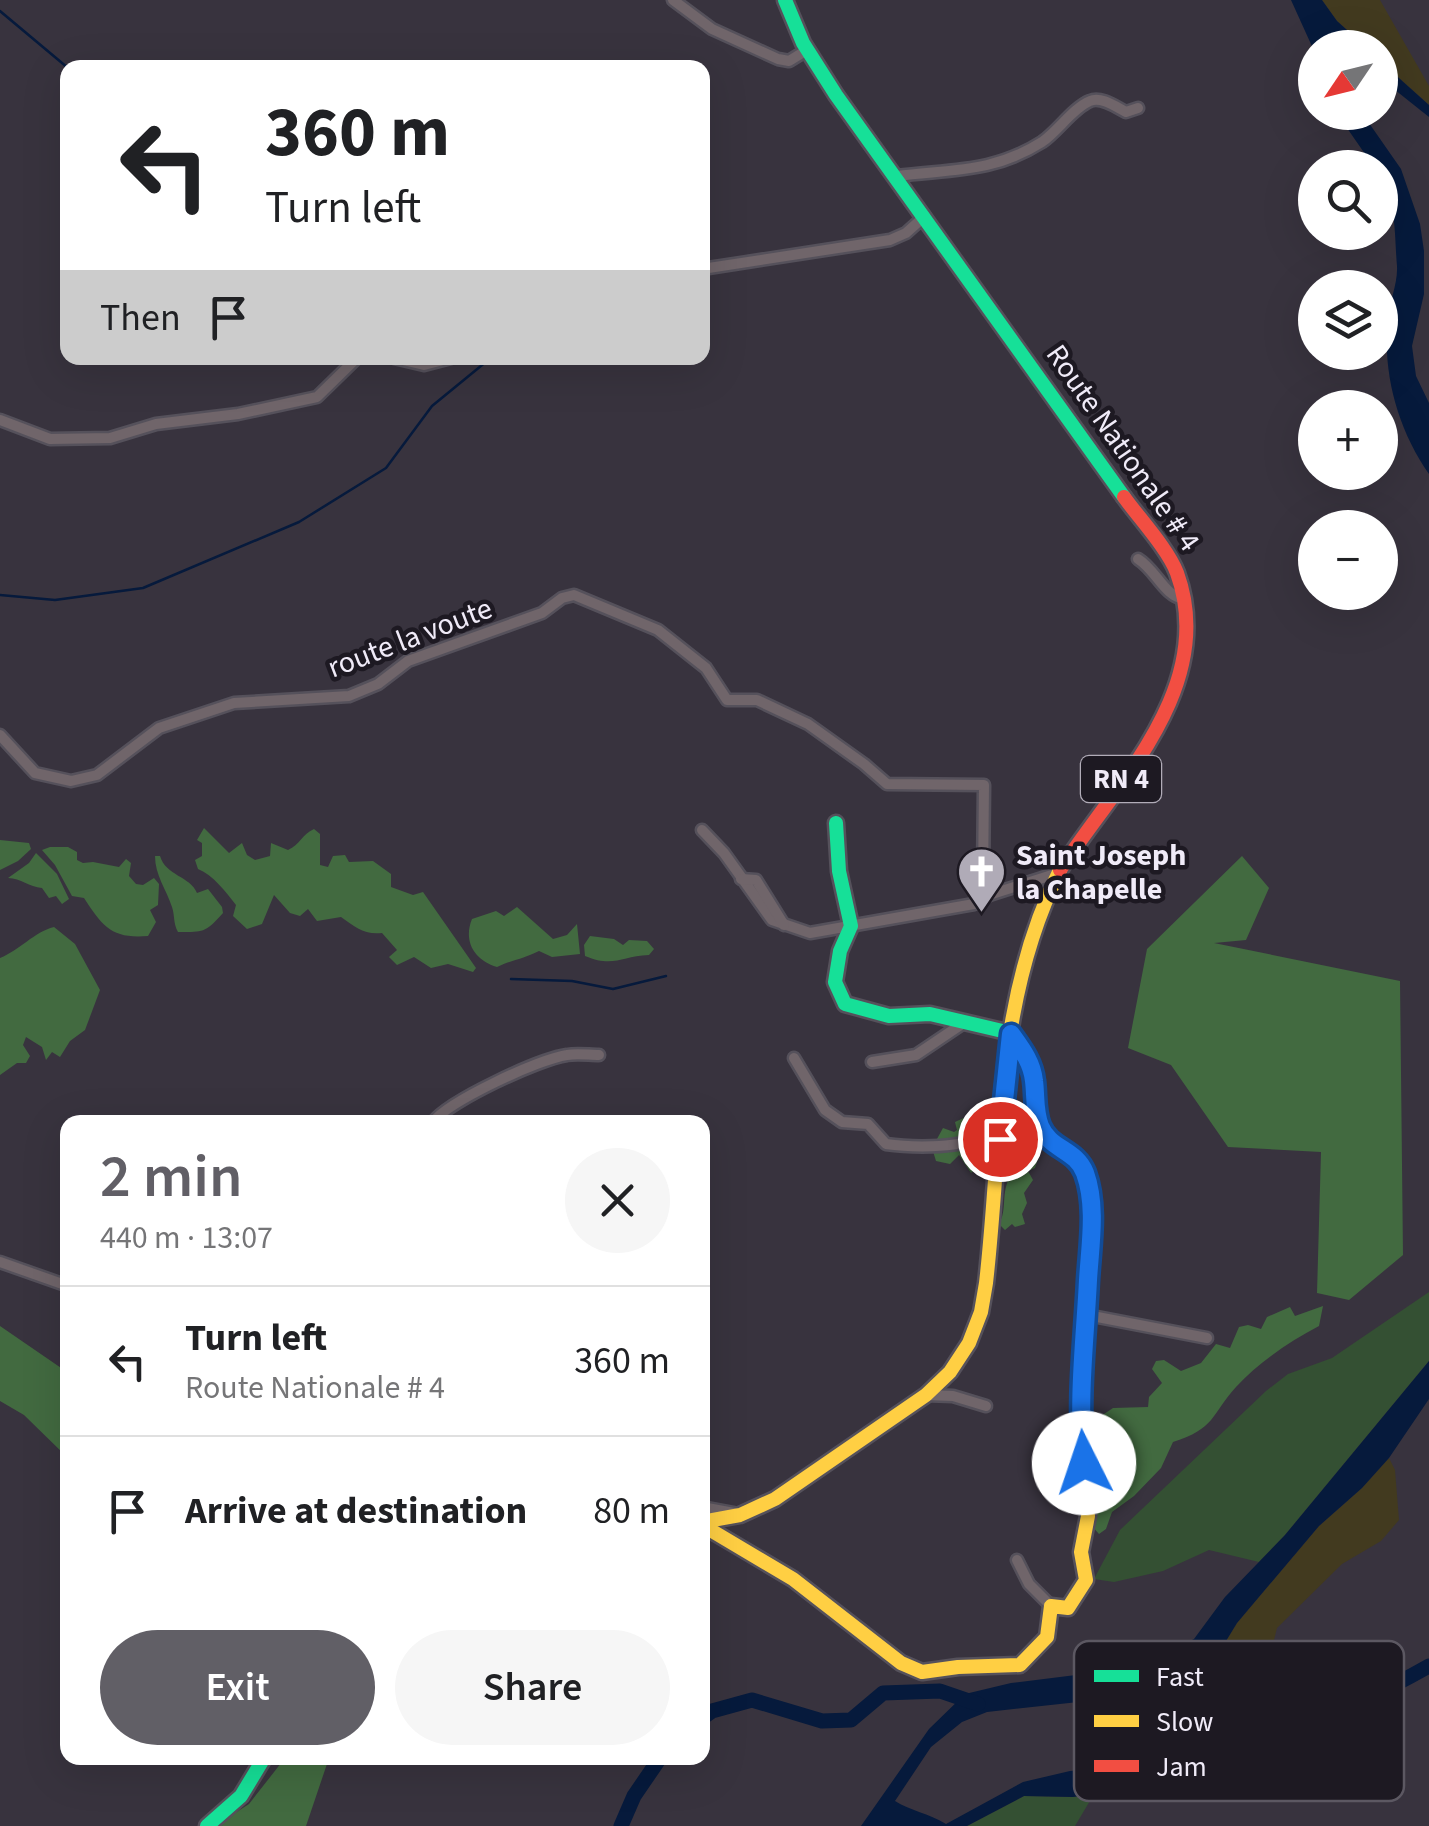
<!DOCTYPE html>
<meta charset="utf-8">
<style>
:root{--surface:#fff;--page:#f6f6f6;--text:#202124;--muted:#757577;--line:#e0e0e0;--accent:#615f66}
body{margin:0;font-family:"Source Sans 3",sans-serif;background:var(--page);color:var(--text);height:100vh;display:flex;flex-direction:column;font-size:38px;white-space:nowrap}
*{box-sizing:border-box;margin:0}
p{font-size:32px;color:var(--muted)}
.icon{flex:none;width:55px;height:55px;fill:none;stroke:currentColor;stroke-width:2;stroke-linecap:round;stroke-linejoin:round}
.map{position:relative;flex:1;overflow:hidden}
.panel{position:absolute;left:60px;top:1115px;width:650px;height:650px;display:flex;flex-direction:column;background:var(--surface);border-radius:20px;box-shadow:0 10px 40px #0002}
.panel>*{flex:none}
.hud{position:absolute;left:60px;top:60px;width:650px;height:305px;border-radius:20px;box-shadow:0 10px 40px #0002;background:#fff;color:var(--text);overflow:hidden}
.needle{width:65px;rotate:235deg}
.tools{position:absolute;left:1298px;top:30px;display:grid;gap:20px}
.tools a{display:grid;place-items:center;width:100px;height:100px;border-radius:50%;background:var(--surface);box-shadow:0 10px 40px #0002;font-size:50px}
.pin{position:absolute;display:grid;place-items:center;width:85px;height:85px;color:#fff;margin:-42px;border:5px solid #fff;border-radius:50%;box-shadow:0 2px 10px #0007}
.me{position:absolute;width:110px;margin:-55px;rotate:356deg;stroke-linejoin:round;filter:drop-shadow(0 0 8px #0008)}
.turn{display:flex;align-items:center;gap:35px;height:210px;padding:0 40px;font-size:45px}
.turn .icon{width:130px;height:130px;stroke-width:2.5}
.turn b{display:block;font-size:70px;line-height:85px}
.then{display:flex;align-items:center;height:95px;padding:0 40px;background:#0003;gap:20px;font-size:38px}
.round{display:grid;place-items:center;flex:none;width:105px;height:105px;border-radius:52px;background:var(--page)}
.headline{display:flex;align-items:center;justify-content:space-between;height:170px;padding:0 40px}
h1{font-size:60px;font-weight:600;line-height:75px;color:var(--accent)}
.cta{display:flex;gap:20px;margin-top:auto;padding:20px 40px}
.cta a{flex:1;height:115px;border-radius:60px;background:var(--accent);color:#fff;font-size:40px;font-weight:600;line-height:115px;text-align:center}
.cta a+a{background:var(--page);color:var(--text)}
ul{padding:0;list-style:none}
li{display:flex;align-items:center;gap:30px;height:150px;padding:0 40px;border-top:2px solid var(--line)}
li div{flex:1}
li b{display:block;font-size:38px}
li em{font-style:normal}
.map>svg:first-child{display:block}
</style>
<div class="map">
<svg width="1429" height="1826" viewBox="0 0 1429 1826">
<rect width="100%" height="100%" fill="#38333e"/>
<g fill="#345033">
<path d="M 1429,1292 L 1429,1361 L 1285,1535 L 1259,1562 L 1209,1550 L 1163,1571 L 1114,1582 L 1094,1579 L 1120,1530 L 1266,1391 L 1288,1374 L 1332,1358 Z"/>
<path d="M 1094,1794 L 1075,1826 L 967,1826 L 1024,1796 L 1073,1797 Z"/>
</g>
<g fill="#426a40">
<path d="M 204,828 L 229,853 L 242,843 L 247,855 L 255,860 L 270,856 L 271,843 L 288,850 C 300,845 302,834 314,829 L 320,834 L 320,865 L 328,867 L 333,856 L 345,855 L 349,862 L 373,861 L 391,874 L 391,887 L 413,895 L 423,892 L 476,968 L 473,972 L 448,964 L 431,968 L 414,957 L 397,965 L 389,957 L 397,950 L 382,933 C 364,935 355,927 341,917 L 317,921 L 308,909 L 300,916 L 290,913 L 274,895 L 262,924 L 247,929 L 233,916 L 236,905 C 226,892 213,875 198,869 L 195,860 L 202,856 L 202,843 L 197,840 Z"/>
<path d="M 0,840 L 29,843 L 31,849 L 18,861 L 0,870 Z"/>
<path d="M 50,847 L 68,847 L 77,852 L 77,860 L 83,863 L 93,862 L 119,867 L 126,859 L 131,863 L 129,876 L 136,884 L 143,885 L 154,878 L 159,884 L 158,905 L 150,910 L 156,922 L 148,936 C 112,939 103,927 84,898 L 72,896 L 55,865 L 42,850 Z"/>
<path d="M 36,853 L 57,874 L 69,899 L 62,904 L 56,896 L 49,898 L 42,888 C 29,887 21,878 8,878 L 29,863 Z"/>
<path d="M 155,856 L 160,856 C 166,876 190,876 197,893 L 208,889 L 222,907 L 223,913 C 205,933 204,932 178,932 C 173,923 175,916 172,907 C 166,889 155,875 155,856 Z"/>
<path d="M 1242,856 L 1269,888 L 1246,940 L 1214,943 L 1400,981 L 1403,1255 L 1349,1300 L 1317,1293 L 1321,1152 L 1228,1147 L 1171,1065 L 1128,1048 L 1147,949 Z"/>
<path d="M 517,907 L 553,939 L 567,935 L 577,924 L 580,954 L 552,957 L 539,951 C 523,959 512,960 497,967 C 474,960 463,941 472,919 L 496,911 L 504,916 Z"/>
<path d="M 54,927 L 75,944 L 100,990 L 85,1030 L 70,1041 L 60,1057 L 52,1052 L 46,1060 L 42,1047 L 26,1037 L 23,1045 L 30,1056 L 26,1063 L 17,1063 L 0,1075 L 0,958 C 20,950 34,932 54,927 Z"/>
<path d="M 590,936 L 614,939 L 623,945 L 629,940 L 647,941 L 654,949 L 649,955 C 621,956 614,968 585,956 L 584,945 Z"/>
<path d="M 989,1110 L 997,1114 L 989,1132 L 996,1142 L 990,1160 L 993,1168 L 987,1174 L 977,1168 L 971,1173 L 959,1155 L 950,1164 L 936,1161 L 932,1148 L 943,1128 L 954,1132 L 957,1130 L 955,1122 L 970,1115 L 980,1119 Z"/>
<path d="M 1025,1122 L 1031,1147 L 1040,1153 L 1035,1168 L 1028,1171 L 1033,1180 L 1024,1193 L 1027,1203 L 1022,1214 L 1025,1224 L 1015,1227 L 1012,1224 L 1005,1230 L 999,1224 C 1008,1208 1000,1194 1011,1174 C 1004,1157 1005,1142 1008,1125 Z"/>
<path d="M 1323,1306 L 1319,1326 C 1290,1341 1258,1363 1236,1387 C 1211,1415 1215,1429 1173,1442 L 1161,1468 L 1134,1496 L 1112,1512 L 1106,1529 L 1099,1534 L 1091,1525 L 1092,1496 L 1108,1484 L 1109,1465 L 1101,1416 L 1113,1408 L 1148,1407 L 1149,1397 L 1162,1383 L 1152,1369 L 1156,1361 L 1164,1360 L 1181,1371 L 1201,1363 L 1216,1344 L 1230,1348 L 1239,1327 L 1248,1325 L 1261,1329 L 1267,1317 L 1290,1307 L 1295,1316 Z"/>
<path d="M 0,1326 L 67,1372 L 67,1457 L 24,1415 L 0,1401 Z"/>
<path d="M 285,1758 L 329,1758 L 306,1826 L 215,1826 L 249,1804 Z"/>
</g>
<g fill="#423a1f">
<path d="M 1322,0 L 1380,0 L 1429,86 L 1429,105 L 1380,61 L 1380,48 L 1366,47 L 1337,21 Z"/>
<path d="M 1389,1458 L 1395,1470 L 1399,1520 L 1381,1541 L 1342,1564 L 1277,1628 L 1268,1664 L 1240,1705 L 1206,1719 L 1171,1727 L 1186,1691 L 1212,1664 L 1237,1623 L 1319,1526 L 1362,1488 Z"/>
</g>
<g fill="#061a3c" fill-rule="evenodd">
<path d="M 1291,0 L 1322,0 L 1337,21 L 1366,47 L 1349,47 L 1341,42 L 1337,47 L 1315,48 L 1315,53 Z"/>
<path d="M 1380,61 L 1429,105 L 1429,117 L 1380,78 Z"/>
<path d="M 1340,113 L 1362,113 L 1401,169 L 1420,224 L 1424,251 L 1424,294 L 1412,346 L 1416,376 L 1429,403 L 1429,474 C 1398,430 1382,373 1388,320 C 1389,302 1398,284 1397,266 C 1395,244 1396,218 1389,197 C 1385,185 1380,180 1380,168 L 1374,167 L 1347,128 Z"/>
<path d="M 1429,1361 L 1429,1399 L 1389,1458 L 1362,1488 L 1319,1526 L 1237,1623 L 1212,1664 L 1186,1691 L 1162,1745 L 1137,1778 L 1094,1794 L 1073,1797 L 1024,1796 L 967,1826 L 861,1826 L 929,1729 L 965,1694 L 1011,1683 L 1100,1672 L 1165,1653 L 1194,1639 L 1225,1597 L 1285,1535 ZM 1188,1659 L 1191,1668 L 1132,1750 L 1107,1768 L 1070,1771 L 1023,1782 L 946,1824 C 928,1813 911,1811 895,1801 L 931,1747 L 962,1722 L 987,1712 L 1106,1699 Z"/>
</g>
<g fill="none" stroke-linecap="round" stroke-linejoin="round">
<g stroke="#061a3c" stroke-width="2.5">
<path d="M 0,11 L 68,68"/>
<path d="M 0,595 L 55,600 L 143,588 L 299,522 L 386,468 L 432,406 L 487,361"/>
<path d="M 511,979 L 572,981 L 613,989 L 666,976"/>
</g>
<g stroke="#061a3c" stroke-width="15">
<path d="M 702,1718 L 712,1711 L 752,1700 L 822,1721 L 851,1720 L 883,1693 L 940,1691 L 978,1704"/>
<path d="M 1154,1748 C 1176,1729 1210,1720 1239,1716 C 1262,1714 1286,1720 1309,1716 C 1351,1708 1392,1687 1429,1666"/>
<path d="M 621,1826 L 634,1796 L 660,1758"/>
</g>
<defs>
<g id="street">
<path d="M 673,0 L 712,29 L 778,59 L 789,61 L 807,50"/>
<path d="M 897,176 C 952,169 993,173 1042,142 C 1058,131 1073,108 1090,101 C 1101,96 1116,107 1126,112 L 1138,108"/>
<path d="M 702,269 L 890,240 L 906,233 L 925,216"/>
<path d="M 394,358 L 424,365 L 451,358"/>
<path d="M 0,420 L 50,439 L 110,438 L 156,424 L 238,414 L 317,397 L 357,358"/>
<path d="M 1138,559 C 1156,570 1164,596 1184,599"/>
<path d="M 0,735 L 35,773 L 71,781 L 97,775 L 159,728 L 234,703 L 349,696 L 378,684 L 408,661 L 542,613 L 562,598 L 574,595 L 658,630 L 706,668 L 727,700 L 757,700 L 808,724 L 864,764 L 887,784 L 984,785 L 983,881 L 989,895 L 1055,874"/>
<path d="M 702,830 L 724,853 L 772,920 L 810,933 L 974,904 L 989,895"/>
<path d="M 741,879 L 756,880 L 784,925"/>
<path d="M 794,1058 L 825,1110 L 842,1122 L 868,1124 L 886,1144 C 907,1147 957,1149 976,1138 C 985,1133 993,1122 998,1114"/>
<path d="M 872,1062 L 916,1055 L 962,1024"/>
<path d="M 433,1122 C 449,1101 539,1059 567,1055 C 577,1053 589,1055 599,1055"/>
<path d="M 0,1262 L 68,1286"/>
<path d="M 1087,1315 L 1207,1338"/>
<path d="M 925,1395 L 953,1396 L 986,1406"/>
<path d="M 702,1507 L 734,1513"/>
<path d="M 1017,1560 L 1029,1584 L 1051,1606"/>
</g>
<g id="fast">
<path d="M 785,0 L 803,43 L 836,95 L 1124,497"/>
<path d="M 836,823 L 839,871 L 851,926 L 840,951 L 835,982 L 845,1004 L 889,1016 L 930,1014 L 1011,1033 C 1017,1044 1027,1056 1031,1067 C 1037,1085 1033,1105 1039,1122 C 1047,1146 1058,1141 1071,1154 C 1096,1180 1092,1227 1090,1260"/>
<path d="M 207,1826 L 241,1796 L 264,1758"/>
</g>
<g id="slow">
<path d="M 702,1522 L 740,1515 L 775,1499 L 926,1395 L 950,1372 L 969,1343 L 981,1312 L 986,1283 C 1002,1144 995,998 1060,870"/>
<path d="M 702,1525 L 793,1579 L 901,1663 L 922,1672 L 958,1667 L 1020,1665 L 1047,1637 L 1051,1606 L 1068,1608 L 1086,1580 L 1081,1552 L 1088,1516 L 1080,1426 L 1090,1260"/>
</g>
<path id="jam" d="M 1060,870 C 1117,783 1218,686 1177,573 C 1168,549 1139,518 1124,497"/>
</defs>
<use href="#street" stroke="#55515b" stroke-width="15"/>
<use href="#fast" stroke="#55515b" stroke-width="19"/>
<use href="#slow" stroke="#55515b" stroke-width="19"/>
<use href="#jam" stroke="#55515b" stroke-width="19"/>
<use href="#street" stroke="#70656a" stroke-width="10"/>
<use href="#fast" stroke="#16e098" stroke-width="14"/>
<use href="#slow" stroke="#ffcf43" stroke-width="14"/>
<use href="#jam" stroke="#f24e42" stroke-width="14"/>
</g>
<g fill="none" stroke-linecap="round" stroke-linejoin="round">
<defs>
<path id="route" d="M 1000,1139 L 1011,1034 C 1021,1048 1032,1062 1034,1081 C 1036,1096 1034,1111 1040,1126 C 1050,1150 1076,1149 1085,1173 C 1097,1206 1090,1246 1088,1280 C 1085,1341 1077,1402 1084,1463"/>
</defs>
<use href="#route" stroke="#114b97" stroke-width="25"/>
<use href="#route" stroke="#1a73e8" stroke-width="18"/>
</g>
<defs>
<symbol id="church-pin" viewBox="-11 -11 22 30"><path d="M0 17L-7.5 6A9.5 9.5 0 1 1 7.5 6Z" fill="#b0abb7" stroke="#1d1922"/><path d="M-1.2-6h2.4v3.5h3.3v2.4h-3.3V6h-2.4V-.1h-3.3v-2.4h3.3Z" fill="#fff"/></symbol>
</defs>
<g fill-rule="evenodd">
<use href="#church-pin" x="954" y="844" width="55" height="75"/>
</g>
<g text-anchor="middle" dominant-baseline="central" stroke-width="9" stroke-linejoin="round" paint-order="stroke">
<rect fill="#1d1922" stroke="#b1acb8" stroke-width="2.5" x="1081" y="756" width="80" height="46" rx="8"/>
<g font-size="28" font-weight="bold" fill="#f0ebf8">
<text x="1121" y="779">RN 4</text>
</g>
<g font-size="30" fill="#f0ebf8" stroke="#1d1922">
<text transform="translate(1123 448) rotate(55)">Route Nationale # 4</text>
<text transform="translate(410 638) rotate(-21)">route la voute</text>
</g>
<g font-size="30" font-weight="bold" fill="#f0ebf8" stroke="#1d1922" text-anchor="start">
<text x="1016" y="855">Saint Joseph<tspan x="1016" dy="34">la Chapelle</tspan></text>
</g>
</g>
<rect x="1074" y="1641" width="330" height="160" rx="15" fill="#1d1922" stroke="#5c5862" stroke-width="2.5"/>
<rect x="1094" y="1670" width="45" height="12" fill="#16e098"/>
<rect x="1094" y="1715" width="45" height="12" fill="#ffcf43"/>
<rect x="1094" y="1760" width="45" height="12" fill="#f24e42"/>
<g font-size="28" fill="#f0ebf8">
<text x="1156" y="1686">Fast</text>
<text x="1156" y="1731">Slow</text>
<text x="1156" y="1776">Jam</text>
</g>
</svg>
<div class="tools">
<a><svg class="needle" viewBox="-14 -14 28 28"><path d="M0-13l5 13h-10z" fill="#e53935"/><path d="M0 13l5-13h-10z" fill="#757577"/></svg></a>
<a><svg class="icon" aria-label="search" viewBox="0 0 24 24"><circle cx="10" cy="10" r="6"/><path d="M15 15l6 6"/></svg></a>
<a><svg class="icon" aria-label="layers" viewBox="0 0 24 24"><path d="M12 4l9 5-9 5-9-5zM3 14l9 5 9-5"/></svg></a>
<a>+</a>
<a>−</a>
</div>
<div class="pin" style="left:1000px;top:1139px;background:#d93025"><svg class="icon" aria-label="arrive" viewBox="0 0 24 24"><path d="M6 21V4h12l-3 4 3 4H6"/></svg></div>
<svg class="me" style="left:1084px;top:1463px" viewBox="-20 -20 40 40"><circle r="19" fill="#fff"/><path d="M0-13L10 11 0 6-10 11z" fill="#1a73e8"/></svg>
<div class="hud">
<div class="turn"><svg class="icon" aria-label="left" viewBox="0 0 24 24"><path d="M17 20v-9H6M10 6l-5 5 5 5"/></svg><div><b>360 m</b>Turn left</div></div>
<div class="then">Then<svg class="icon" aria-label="arrive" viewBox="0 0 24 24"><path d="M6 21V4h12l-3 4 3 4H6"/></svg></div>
</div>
<section class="panel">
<div class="headline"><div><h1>2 min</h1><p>440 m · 13:07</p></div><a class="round"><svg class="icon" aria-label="close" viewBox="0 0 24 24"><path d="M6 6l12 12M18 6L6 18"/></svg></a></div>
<ul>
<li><svg class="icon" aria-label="left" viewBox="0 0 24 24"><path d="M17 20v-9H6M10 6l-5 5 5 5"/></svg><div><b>Turn left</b><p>Route Nationale # 4</p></div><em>360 m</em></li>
<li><svg class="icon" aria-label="arrive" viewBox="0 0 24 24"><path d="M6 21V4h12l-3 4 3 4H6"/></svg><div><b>Arrive at destination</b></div><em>80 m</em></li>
</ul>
<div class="cta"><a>Exit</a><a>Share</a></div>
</section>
</div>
